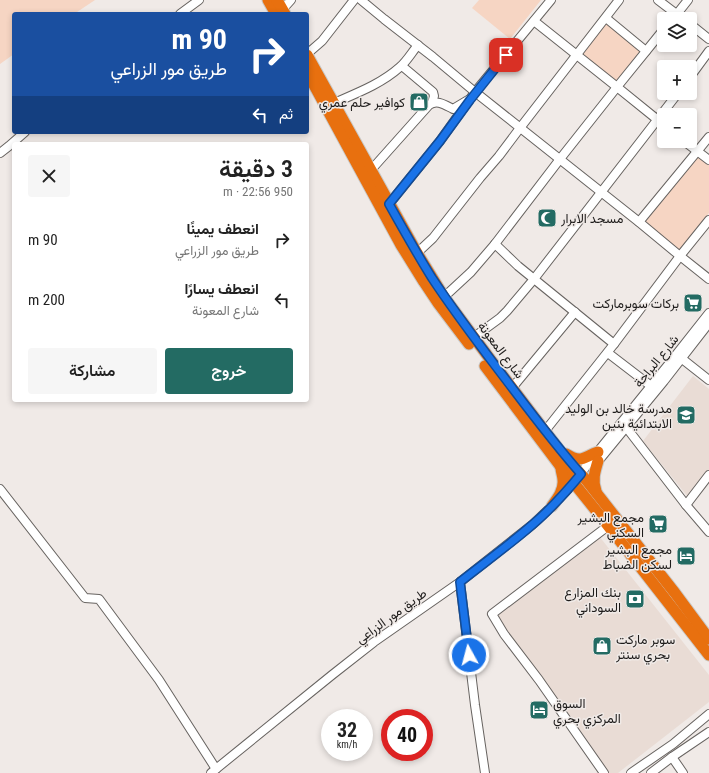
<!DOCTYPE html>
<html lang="ar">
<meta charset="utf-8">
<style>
:root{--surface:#fff;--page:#f6f6f6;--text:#222;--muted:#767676;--accent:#236b63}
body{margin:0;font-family:"Roboto Condensed",Vazirmatn,sans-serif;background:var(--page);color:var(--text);direction:rtl;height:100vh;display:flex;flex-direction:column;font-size:15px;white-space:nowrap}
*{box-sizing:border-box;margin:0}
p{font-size:13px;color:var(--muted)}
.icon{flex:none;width:22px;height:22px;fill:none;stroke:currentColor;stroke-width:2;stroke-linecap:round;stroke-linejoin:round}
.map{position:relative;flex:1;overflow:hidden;direction:ltr}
.details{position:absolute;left:12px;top:142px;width:297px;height:260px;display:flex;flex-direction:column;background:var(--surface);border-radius:4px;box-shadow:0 2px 6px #0003;direction:rtl}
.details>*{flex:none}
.top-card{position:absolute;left:12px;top:12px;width:297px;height:122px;border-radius:4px;box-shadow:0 2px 6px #0003;direction:rtl;background:#1a4fa0;color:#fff;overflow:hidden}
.tools{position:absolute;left:657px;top:12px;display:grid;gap:8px}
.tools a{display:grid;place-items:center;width:40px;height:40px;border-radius:4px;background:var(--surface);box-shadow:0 2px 6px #0003;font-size:20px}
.speed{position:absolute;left:321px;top:709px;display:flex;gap:8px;font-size:20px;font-weight:700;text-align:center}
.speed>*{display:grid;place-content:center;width:52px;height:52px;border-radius:50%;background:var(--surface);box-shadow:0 2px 6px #0003;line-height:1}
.speed small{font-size:10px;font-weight:400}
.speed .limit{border:6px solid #d22;background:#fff;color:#111}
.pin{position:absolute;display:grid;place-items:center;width:34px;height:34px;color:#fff;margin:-17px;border-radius:8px;box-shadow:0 2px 6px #0006}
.me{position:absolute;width:44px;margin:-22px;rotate:353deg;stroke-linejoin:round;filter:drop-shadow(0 0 3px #0008)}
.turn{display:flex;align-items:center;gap:14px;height:84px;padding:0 16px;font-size:18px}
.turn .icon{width:52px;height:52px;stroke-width:2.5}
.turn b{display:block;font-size:28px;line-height:34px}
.then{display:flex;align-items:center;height:38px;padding:0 16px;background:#0003;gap:8px;font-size:15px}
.round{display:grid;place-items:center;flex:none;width:42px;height:42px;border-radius:4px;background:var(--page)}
.head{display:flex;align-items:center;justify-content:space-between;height:68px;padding:0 16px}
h1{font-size:24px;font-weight:600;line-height:30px}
.cta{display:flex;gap:8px;margin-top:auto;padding:8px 16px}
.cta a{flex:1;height:46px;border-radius:4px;background:var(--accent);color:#fff;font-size:16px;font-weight:600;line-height:46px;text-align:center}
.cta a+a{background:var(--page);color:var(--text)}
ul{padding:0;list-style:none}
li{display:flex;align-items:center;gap:12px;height:60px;padding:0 16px}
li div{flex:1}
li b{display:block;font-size:15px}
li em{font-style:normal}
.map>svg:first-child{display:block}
</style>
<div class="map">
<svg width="709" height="773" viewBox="0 0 709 773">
<rect width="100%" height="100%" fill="#f0eae7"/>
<g fill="#e9dcd5">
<path d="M 693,376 L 709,389 L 709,470 L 688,497 L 643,441 Z"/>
<path d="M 599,536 L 709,675 L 709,702 L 618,773 L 608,773 L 496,617 Z"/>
</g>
<g fill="#f6d5c3">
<path d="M 0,0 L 95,0 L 74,14 L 14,14 L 14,54 L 0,64 Z"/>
<path d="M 479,0 L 541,0 L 510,39 L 472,8 Z"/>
<path d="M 606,21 L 642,50 L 616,81 L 580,53 Z"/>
<path d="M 698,156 L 709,165 L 709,213 L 680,252 L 645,222 Z"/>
</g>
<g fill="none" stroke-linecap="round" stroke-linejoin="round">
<defs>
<g id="minor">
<path d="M 361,0 L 384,19 L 433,57 L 475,92 L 551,0"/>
<path d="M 658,0 L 683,19"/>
<path d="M 282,10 L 291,0"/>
<path d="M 180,14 L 199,0"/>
<path d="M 606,18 L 646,51"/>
<path d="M 673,19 L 688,0"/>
<path d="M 534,21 L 617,87 L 664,125"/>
<path d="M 690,24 L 709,39"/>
<path d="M 307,54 L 322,41 L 354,0"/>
<path d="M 402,66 L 433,92 L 434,96 L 432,103"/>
<path d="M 690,77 L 709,51"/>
<path d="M 334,103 C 357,93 381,84 400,67 C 407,61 412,52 418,45"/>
<path d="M 684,141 L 709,160"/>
<path d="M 0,153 L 9,146 L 25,132"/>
<path d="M 371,170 L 429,105 C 437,99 445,105 453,109 L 468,100"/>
<path d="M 389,204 L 440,141 L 475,92 L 639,222 L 680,256 L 709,279"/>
<path d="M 639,222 L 709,137"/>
<path d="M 495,244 L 518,266 L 614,344"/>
<path d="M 417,253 L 433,238 L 480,178 L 499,156 L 520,128 L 619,0"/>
<path d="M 444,297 L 471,272 L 495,244 L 560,159 L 617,87 L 664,29"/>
<path d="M 474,337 L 500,318 L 507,311 L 534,279 L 678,93"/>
<path d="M 608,353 L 651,386"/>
<path d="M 681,358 L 709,380"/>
<path d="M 512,388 L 575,312"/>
<path d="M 626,427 L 686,505 L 709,532"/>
<path d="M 545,431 L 614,344 L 680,256 L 709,220"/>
<path d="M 595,465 L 664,381 L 709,323"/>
<path d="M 0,489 L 85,598 L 99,599 L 159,680 L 216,769"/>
<path d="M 686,505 L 709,475"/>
<path d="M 460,582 L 475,705 L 485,773"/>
<path d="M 672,757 L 683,773"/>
<path d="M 211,773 L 332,675 L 374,642 L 460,582 L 532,525 L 552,506 L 574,483 L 581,474 L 587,465 L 668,365 L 709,313"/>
<path d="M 604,773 L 539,680 L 504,634 L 492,614 L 608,526"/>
<path d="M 631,773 L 673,744 L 709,714"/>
<path d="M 651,773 L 672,757 L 709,732"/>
</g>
<g id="highway">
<path d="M 268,0 L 276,14"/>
<path d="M 277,0 L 285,14"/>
<path d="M 307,55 L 417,253 L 444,297 L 493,363 L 560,451 L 587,481 L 675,593 L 709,639"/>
<path d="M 307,72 L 401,245 L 424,282 L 438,303 L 469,344"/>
<path d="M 485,366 L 561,467 L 602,518 L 709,655"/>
<path d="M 566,454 C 582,464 583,457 598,452"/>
<path d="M 596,491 C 592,480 595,471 598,461"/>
<path d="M 552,506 C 558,498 564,490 563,480 C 563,476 561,472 561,468"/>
</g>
</defs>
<use href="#minor" stroke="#676360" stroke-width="10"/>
<use href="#highway" stroke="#c9c9c8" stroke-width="13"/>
<use href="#minor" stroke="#fff" stroke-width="8"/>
<use href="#highway" stroke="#e8700f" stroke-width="11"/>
</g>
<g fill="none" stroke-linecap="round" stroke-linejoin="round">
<defs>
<path id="route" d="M 469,655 L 460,582 C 484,563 509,545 532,525 C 550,510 566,492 581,474 C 557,447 535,418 513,389 C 485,352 457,316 432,278 C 417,254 403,229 389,204 L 440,141 L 470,100 L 506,55"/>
</defs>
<use href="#route" stroke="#114b97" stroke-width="10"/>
<use href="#route" stroke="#1a73e8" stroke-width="7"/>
</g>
<defs>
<symbol id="shop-square" viewBox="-11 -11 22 22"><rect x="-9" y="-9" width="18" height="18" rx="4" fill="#236b63" stroke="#f0eae7"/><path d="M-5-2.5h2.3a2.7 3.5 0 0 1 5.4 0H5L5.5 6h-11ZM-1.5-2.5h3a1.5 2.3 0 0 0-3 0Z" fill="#fff"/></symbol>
<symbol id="mosque-square" viewBox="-11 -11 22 22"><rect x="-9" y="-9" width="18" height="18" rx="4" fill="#236b63" stroke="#f0eae7"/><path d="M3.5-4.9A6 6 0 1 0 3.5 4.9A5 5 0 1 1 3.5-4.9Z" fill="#fff"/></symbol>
<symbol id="supermarket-square" viewBox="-11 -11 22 22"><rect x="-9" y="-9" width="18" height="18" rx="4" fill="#236b63" stroke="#f0eae7"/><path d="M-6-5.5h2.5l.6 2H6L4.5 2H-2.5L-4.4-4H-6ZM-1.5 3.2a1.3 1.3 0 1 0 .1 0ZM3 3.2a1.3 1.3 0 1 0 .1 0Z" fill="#fff"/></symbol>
<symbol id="school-square" viewBox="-11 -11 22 22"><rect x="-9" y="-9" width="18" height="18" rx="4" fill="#236b63" stroke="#f0eae7"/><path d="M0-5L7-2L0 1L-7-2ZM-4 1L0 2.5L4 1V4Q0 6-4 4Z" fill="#fff"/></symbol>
<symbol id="hotel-square" viewBox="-11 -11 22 22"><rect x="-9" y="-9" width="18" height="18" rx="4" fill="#236b63" stroke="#f0eae7"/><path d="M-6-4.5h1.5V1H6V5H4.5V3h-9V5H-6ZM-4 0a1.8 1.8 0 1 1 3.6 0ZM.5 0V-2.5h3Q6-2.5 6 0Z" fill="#fff"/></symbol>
<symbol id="bank-square" viewBox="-11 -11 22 22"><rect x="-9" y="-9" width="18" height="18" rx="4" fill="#236b63" stroke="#f0eae7"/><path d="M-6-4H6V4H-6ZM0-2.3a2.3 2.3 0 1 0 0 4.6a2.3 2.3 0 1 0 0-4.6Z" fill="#fff"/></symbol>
</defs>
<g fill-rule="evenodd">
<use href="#shop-square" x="408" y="91" width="22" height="22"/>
<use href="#mosque-square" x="536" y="207" width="22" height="22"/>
<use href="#supermarket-square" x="682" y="292" width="22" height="22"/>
<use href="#school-square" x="675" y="404" width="22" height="22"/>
<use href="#supermarket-square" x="647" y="513" width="22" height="22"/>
<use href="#hotel-square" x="675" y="545" width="22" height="22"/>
<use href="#bank-square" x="624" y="588" width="22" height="22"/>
<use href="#shop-square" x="591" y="635" width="22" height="22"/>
<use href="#hotel-square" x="528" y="699" width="22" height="22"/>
</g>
<g text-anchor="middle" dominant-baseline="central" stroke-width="3" stroke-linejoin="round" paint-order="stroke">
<g font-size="13" fill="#1e1c1b" stroke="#f0eae7" text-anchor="end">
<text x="405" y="102">كوافير حلم عمري</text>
<text x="561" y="218" text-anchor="start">مسجد الابرار</text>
<text x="679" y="303">بركات سوبرماركت</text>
<text x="672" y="408">مدرسة خالد بن الوليد<tspan x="672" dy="15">الابتدائية بنين</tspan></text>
<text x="644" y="517">مجمع البشير<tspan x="644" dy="15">السكني</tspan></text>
<text x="672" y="549">مجمع البشير<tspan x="672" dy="15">لسكن الضباط</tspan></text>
<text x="621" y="592">بنك المزارع<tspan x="621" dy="15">السوداني</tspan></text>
<text x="616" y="639" text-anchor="start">سوبر ماركت<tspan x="616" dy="15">بحري سنتر</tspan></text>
<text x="553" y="703" text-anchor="start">السوق<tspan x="553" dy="15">المركزي بحري</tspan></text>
</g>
<g font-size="13" fill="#1e1c1b" stroke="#f0eae7">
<text transform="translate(501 350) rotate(53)">شارع المعونة</text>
<text transform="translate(656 361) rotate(-51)">شارع البراحة</text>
<text transform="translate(391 616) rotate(-36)">طريق مور الزراعي</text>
</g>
</g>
</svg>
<div class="tools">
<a><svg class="icon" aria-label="layers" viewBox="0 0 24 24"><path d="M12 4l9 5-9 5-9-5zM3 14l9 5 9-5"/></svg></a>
<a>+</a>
<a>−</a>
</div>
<div class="speed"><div>32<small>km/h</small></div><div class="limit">40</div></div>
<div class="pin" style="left:506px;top:55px;background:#d93025"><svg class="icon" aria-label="arrive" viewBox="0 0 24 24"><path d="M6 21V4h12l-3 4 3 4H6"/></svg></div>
<svg class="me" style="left:469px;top:655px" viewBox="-20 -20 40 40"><circle r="17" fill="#1a73e8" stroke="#fff" stroke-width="3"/><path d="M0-11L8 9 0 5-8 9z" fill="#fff"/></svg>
<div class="top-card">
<div class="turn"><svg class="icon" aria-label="right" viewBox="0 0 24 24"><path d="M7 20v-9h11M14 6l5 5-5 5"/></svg><div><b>90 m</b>طريق مور الزراعي</div></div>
<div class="then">ثم<svg class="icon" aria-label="left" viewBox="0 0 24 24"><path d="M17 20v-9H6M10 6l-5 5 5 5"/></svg></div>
</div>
<section class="details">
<div class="head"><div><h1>3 دقيقة</h1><p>950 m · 22:56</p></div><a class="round"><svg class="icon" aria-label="close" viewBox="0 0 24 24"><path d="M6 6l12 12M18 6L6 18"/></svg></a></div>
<ul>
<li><svg class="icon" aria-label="right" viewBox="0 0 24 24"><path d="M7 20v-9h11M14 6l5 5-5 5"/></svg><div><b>انعطف يمينًا</b><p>طريق مور الزراعي</p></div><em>90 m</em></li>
<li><svg class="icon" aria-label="left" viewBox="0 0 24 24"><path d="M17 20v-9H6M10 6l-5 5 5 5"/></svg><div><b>انعطف يسارًا</b><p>شارع المعونة</p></div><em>200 m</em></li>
</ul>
<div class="cta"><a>خروج</a><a>مشاركة</a></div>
</section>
</div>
